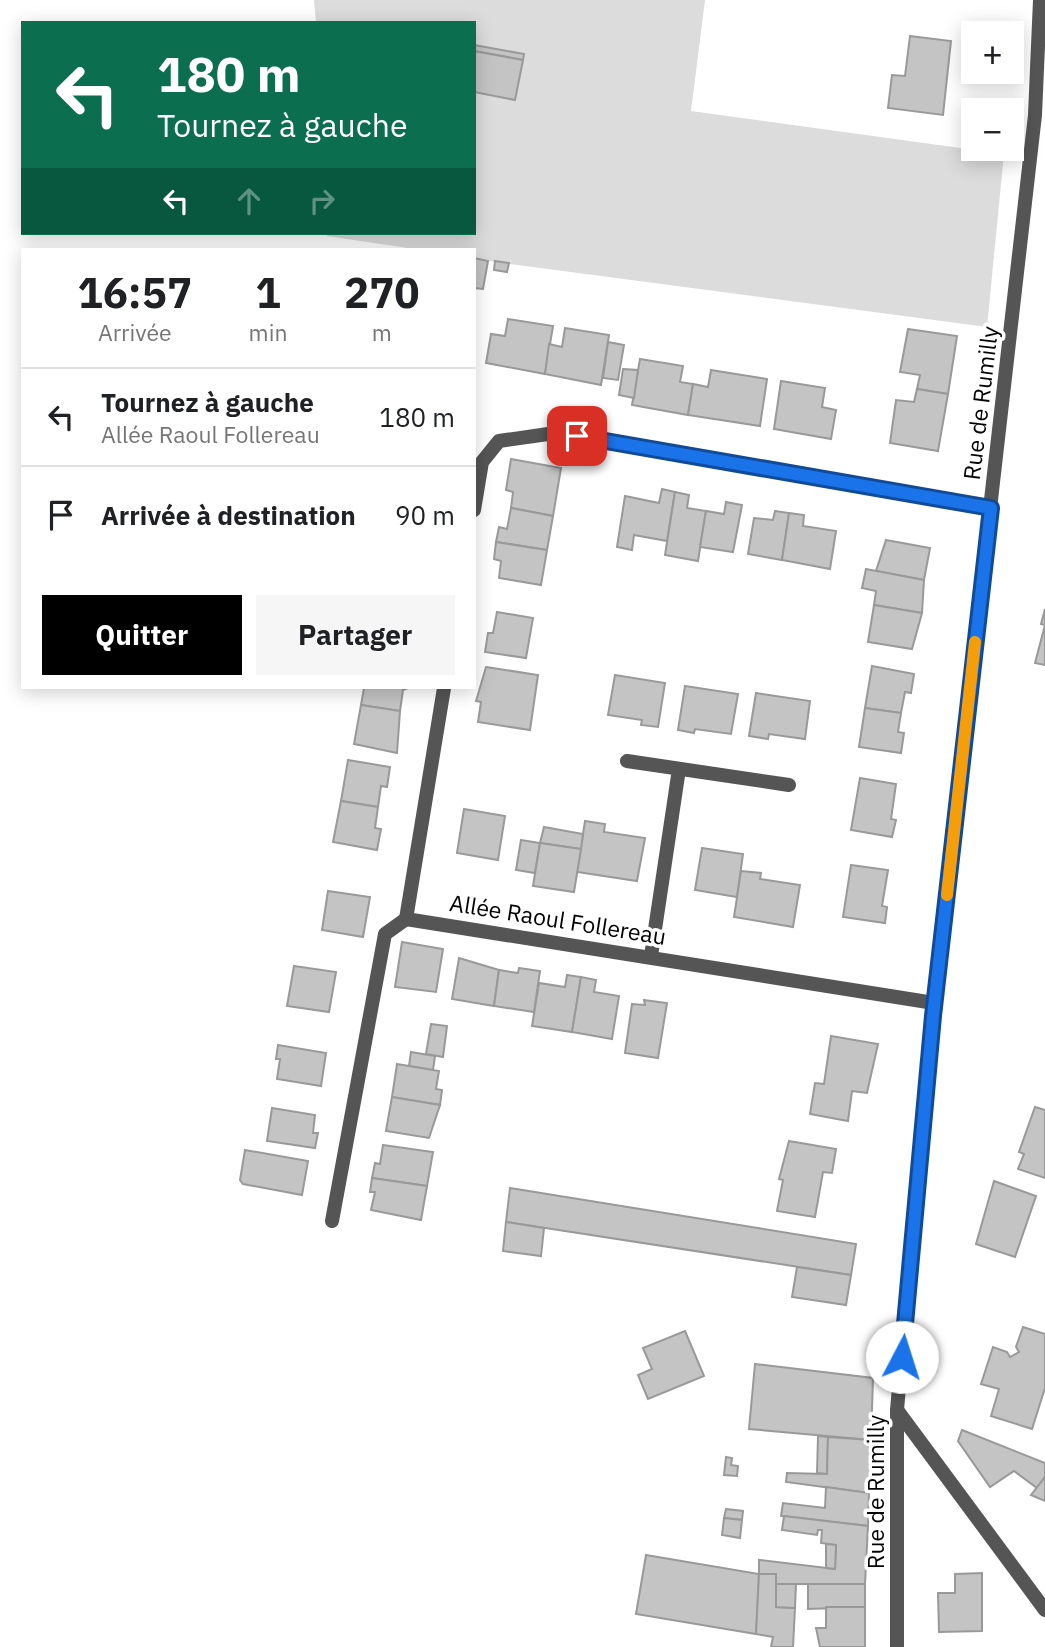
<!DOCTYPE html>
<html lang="fr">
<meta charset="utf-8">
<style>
:root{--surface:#fff;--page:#f6f6f6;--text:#202124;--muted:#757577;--line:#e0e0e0;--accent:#000}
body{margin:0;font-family:"IBM Plex Sans",sans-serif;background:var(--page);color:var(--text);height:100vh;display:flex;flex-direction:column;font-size:26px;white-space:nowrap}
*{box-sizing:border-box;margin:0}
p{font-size:23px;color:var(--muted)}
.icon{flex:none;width:38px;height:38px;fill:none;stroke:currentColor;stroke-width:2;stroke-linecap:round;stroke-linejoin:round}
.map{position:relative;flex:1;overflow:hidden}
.drawer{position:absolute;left:21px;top:248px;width:455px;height:441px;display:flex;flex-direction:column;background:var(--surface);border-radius:0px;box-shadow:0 4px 18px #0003}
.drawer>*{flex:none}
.guide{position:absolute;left:21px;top:21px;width:455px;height:214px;border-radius:0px;box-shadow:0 4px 18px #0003;background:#0b6e4f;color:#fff;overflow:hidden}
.buttons{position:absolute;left:961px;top:21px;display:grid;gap:14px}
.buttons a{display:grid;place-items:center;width:63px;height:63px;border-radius:0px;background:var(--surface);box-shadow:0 4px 18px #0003;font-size:35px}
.pin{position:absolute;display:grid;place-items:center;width:60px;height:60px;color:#fff;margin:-30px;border-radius:14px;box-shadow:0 4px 10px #0006}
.me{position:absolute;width:77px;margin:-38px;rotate:5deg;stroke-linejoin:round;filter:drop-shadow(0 0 5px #0008)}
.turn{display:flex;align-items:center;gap:24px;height:147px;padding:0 21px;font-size:32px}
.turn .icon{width:91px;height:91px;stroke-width:2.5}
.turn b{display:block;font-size:49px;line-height:60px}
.lanes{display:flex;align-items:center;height:66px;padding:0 21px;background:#0003;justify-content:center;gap:35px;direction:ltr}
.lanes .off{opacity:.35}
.eta{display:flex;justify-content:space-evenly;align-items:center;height:119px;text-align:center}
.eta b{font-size:42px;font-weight:700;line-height:49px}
.cta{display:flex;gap:14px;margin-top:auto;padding:14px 21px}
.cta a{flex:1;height:80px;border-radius:0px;background:var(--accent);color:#fff;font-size:28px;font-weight:700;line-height:80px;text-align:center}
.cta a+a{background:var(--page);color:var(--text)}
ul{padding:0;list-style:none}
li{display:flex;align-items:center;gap:21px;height:98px;padding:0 21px;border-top:2px solid var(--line)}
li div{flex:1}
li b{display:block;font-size:26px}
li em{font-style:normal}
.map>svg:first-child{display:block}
</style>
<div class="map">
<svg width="1045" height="1647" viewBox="0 0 1045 1647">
<rect width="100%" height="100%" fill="#fff"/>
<path fill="#dcdcdc" d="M 314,0 L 705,0 L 691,111 L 1004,154 L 987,327 L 488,261 L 474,258 L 474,250 L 421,250 L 327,236 L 327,233 L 474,233 L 474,23 L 316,23 Z"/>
<g fill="#c4c4c4" stroke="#999" stroke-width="2">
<path d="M 910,36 L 951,41 L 943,115 L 888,108 L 892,75 L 905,76 Z"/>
<path d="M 474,45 L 524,54 L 523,60 L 474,51 Z"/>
<path d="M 474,51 L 523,60 L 515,100 L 474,92 Z"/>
<path d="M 474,258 L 488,261 L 483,289 L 474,288 Z"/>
<path d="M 495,261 L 509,263 L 507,272 L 494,270 Z"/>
<path d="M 508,319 L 553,326 L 545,374 L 486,363 L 491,334 L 505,336 Z"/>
<path d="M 565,328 L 609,335 L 601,385 L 545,374 L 549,344 L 562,347 Z"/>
<path d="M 908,329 L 957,336 L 948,394 L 917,389 L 920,375 L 900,372 Z"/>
<path d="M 608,342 L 624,345 L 618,380 L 603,378 Z"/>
<path d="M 640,359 L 683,366 L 680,382 L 693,384 L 688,415 L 632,405 Z"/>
<path d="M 623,369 L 638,370 L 634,398 L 619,395 Z"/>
<path d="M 711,370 L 767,379 L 760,426 L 688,415 L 693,384 L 708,387 Z"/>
<path d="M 781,381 L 825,388 L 822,407 L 836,410 L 831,439 L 774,429 Z"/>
<path d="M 917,389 L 948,394 L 938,451 L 890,443 L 896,400 L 914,402 Z"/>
<path d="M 511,459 L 561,468 L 553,516 L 511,508 L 513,492 L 506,490 Z"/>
<path d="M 662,489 L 675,492 L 667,541 L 634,535 L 632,550 L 617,547 L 625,496 L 659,503 Z"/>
<path d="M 675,492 L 689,495 L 687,508 L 706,511 L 698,561 L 665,555 Z"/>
<path d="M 726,502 L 742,505 L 733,552 L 700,547 L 706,511 L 724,514 Z"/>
<path d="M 511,508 L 553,516 L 547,550 L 496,542 L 499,527 L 507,529 Z"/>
<path d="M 775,511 L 789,513 L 782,560 L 748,554 L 754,518 L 773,520 Z"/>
<path d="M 789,513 L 804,515 L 803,526 L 836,531 L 830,569 L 782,560 Z"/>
<path d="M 886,540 L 930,548 L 924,580 L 876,571 Z"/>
<path d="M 496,542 L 547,550 L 541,585 L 499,578 L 501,561 L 494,559 Z"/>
<path d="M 866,569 L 924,580 L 922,613 L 874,605 L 876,591 L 862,588 Z"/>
<path d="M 874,605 L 922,613 L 912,649 L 868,642 Z"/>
<path d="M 1045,609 L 1045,665 L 1035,663 L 1045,625 L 1041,624 Z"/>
<path d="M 497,612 L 533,618 L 526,658 L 485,652 L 488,633 L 493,633 Z"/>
<path d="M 872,666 L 914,674 L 911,693 L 905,692 L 901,713 L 865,708 Z"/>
<path d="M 486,667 L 538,675 L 530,730 L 478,722 L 481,702 L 476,701 Z"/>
<path d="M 615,675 L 665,683 L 658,727 L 641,725 L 642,720 L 608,715 Z"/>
<path d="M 685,686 L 738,694 L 731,734 L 695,729 L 694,733 L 678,730 Z"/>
<path d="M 364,688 L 408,688 L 403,690 L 400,711 L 361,705 Z"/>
<path d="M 756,693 L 810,701 L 805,739 L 769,734 L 768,739 L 749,736 Z"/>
<path d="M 361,705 L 400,711 L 397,753 L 354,744 Z"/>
<path d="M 865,708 L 901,713 L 898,732 L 904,733 L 901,753 L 859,747 Z"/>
<path d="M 348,760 L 390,767 L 387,787 L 381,786 L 378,807 L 341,801 Z"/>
<path d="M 860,778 L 896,784 L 891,819 L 896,820 L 892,837 L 851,830 Z"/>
<path d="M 341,801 L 378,807 L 375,828 L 381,829 L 377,850 L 333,842 Z"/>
<path d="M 464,809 L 505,816 L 498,860 L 457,853 Z"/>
<path d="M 585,821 L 605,824 L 604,832 L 645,838 L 637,881 L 577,872 Z"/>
<path d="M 544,827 L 583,834 L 581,849 L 540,843 Z"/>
<path d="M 521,840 L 540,843 L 535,873 L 516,870 Z"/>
<path d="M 540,843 L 581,849 L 574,892 L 533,886 Z"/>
<path d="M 702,848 L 743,854 L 737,897 L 695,890 Z"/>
<path d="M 851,865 L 888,870 L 882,906 L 887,907 L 885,923 L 843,917 Z"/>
<path d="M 741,871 L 761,873 L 760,879 L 800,885 L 793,927 L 734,917 Z"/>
<path d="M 328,891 L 370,897 L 363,937 L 322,930 Z"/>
<path d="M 402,942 L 443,949 L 436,992 L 395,987 Z"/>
<path d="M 459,958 L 499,970 L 494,1006 L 452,999 Z"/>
<path d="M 294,966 L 336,972 L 329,1012 L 287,1006 Z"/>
<path d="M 519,968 L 540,971 L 534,1012 L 494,1006 L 499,970 L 518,973 Z"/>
<path d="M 567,975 L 581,977 L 572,1032 L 532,1026 L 539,983 L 565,987 Z"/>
<path d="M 581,977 L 596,980 L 594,992 L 619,996 L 612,1039 L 572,1032 Z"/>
<path d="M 644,1000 L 667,1003 L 658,1058 L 625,1053 L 632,1004 L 645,1005 Z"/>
<path d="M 431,1024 L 447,1026 L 443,1057 L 426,1054 Z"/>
<path d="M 831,1036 L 878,1044 L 867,1093 L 852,1091 L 848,1121 L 810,1114 L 815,1083 L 824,1084 Z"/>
<path d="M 278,1045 L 326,1053 L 321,1086 L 277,1079 L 280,1059 L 276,1059 Z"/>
<path d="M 411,1052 L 435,1056 L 433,1070 L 409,1066 Z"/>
<path d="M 397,1064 L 439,1071 L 436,1089 L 442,1090 L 440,1105 L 392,1097 Z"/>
<path d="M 392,1097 L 440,1105 L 429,1138 L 386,1131 Z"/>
<path d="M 1035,1107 L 1045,1110 L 1045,1178 L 1018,1169 L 1024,1154 L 1019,1152 Z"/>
<path d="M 272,1108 L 315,1115 L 313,1133 L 318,1133 L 315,1148 L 267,1141 Z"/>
<path d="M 789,1141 L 836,1149 L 832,1173 L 823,1172 L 815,1217 L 777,1211 L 783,1180 L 779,1179 Z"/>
<path d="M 383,1145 L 433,1152 L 427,1186 L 372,1178 L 375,1163 L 380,1164 Z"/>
<path d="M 245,1150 L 308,1161 L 302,1195 L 243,1184 L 240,1180 Z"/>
<path d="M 372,1178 L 427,1186 L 421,1220 L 371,1210 L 375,1192 L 370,1192 Z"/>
<path d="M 994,1181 L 1036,1196 L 1015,1257 L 976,1244 Z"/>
<path d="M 510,1188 L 856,1244 L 851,1275 L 506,1222 Z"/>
<path d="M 506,1222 L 544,1228 L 541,1256 L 503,1251 Z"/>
<path d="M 797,1267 L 851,1275 L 846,1305 L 792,1297 Z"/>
<path d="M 1023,1327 L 1045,1334 L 1045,1388 L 1032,1429 L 991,1416 L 999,1389 L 981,1384 L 993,1347 L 1007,1352 L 1010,1357 L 1019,1352 L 1016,1347 Z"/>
<path d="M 685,1331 L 704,1376 L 648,1399 L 638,1375 L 652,1369 L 643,1348 Z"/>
<path d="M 755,1364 L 873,1378 L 871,1440 L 749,1429 Z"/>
<path d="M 962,1430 L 1045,1463 L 1045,1477 L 1037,1488 L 1014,1471 L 990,1487 L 958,1441 Z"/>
<path d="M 818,1436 L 828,1437 L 827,1474 L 817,1473 Z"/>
<path d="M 828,1437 L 871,1440 L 869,1493 L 786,1482 L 787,1473 L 827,1474 Z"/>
<path d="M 726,1457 L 732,1458 L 731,1465 L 738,1466 L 737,1476 L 724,1475 Z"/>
<path d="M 1045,1477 L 1045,1501 L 1031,1495 Z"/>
<path d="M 826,1487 L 869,1493 L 868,1526 L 781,1516 L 783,1503 L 825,1508 Z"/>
<path d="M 726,1509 L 743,1511 L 742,1520 L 724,1518 Z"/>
<path d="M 784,1516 L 868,1526 L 865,1584 L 776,1584 L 776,1574 L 759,1574 L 759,1560 L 835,1569 L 836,1545 L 821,1543 L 822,1530 L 818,1530 L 817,1535 L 782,1530 Z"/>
<path d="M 724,1518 L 742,1520 L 740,1538 L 722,1535 Z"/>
<path d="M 826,1544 L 836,1545 L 835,1569 L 826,1568 Z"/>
<path d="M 646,1555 L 759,1574 L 756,1634 L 636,1614 Z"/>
<path d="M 982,1573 L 982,1631 L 939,1632 L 938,1593 L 955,1593 L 955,1574 Z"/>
<path d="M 759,1574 L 776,1574 L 776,1607 L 795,1608 L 793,1647 L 771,1647 L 773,1637 L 756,1634 Z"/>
<path d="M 776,1584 L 796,1584 L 795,1608 L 776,1607 Z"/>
<path d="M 808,1584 L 865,1584 L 865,1607 L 808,1609 Z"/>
<path d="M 826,1607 L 865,1607 L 865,1647 L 820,1647 L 816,1628 L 826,1628 Z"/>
</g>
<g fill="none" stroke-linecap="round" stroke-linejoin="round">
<g stroke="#555" stroke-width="14">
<path d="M 627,761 L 789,785"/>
<path d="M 651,956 L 679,769"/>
</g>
<g stroke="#555" stroke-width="14">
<path d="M 474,510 L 482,462 L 499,441 L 555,433 L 991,508"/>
<path d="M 444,688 L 406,919 L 934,1003"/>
<path d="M 332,1221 L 385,934 L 406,919"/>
<path d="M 897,1410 L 1045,1610"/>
<path d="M 897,1647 L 897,1410 L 932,1016 L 1035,115 L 1040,0"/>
</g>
</g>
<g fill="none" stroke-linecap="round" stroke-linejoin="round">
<defs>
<path id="route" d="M 577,436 L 991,508 L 933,1016 L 902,1357"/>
</defs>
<use href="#route" stroke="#114b97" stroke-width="18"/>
<use href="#route" stroke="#1a73e8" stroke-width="12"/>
<path stroke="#f59e0b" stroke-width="12" d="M 947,895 L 975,642"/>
</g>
<g text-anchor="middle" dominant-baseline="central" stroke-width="7" stroke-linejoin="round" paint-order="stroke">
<g font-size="23" fill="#000" stroke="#fff">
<text transform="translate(980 403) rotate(-83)">Rue de Rumilly</text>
<text transform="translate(558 919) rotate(9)">Allée Raoul Follereau</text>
<text transform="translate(875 1492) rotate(-90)">Rue de Rumilly</text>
</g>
</g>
</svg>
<div class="buttons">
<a>+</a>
<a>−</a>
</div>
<div class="pin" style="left:577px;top:436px;background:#d93025"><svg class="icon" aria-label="arrive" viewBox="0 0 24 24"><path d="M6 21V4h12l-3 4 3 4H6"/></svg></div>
<svg class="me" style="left:902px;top:1357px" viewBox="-20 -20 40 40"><circle r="19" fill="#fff"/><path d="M0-13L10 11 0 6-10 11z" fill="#1a73e8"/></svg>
<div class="guide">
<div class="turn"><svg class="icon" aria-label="left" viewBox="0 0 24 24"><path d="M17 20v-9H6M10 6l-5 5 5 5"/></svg><div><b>180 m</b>Tournez à gauche</div></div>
<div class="lanes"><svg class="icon" aria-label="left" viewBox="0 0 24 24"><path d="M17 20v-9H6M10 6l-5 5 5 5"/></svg><svg class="icon off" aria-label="ahead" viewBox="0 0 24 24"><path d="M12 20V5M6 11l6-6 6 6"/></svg><svg class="icon off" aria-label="right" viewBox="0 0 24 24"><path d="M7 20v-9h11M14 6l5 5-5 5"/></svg></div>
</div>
<section class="drawer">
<div class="eta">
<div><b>16:57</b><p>Arrivée</p></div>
<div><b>1</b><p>min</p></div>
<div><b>270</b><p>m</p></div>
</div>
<ul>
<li><svg class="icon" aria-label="left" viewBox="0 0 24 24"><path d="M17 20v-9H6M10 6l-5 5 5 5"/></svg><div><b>Tournez à gauche</b><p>Allée Raoul Follereau</p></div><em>180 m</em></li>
<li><svg class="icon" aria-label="arrive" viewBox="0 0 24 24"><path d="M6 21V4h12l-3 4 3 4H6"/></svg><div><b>Arrivée à destination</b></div><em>90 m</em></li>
</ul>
<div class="cta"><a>Quitter</a><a>Partager</a></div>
</section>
</div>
